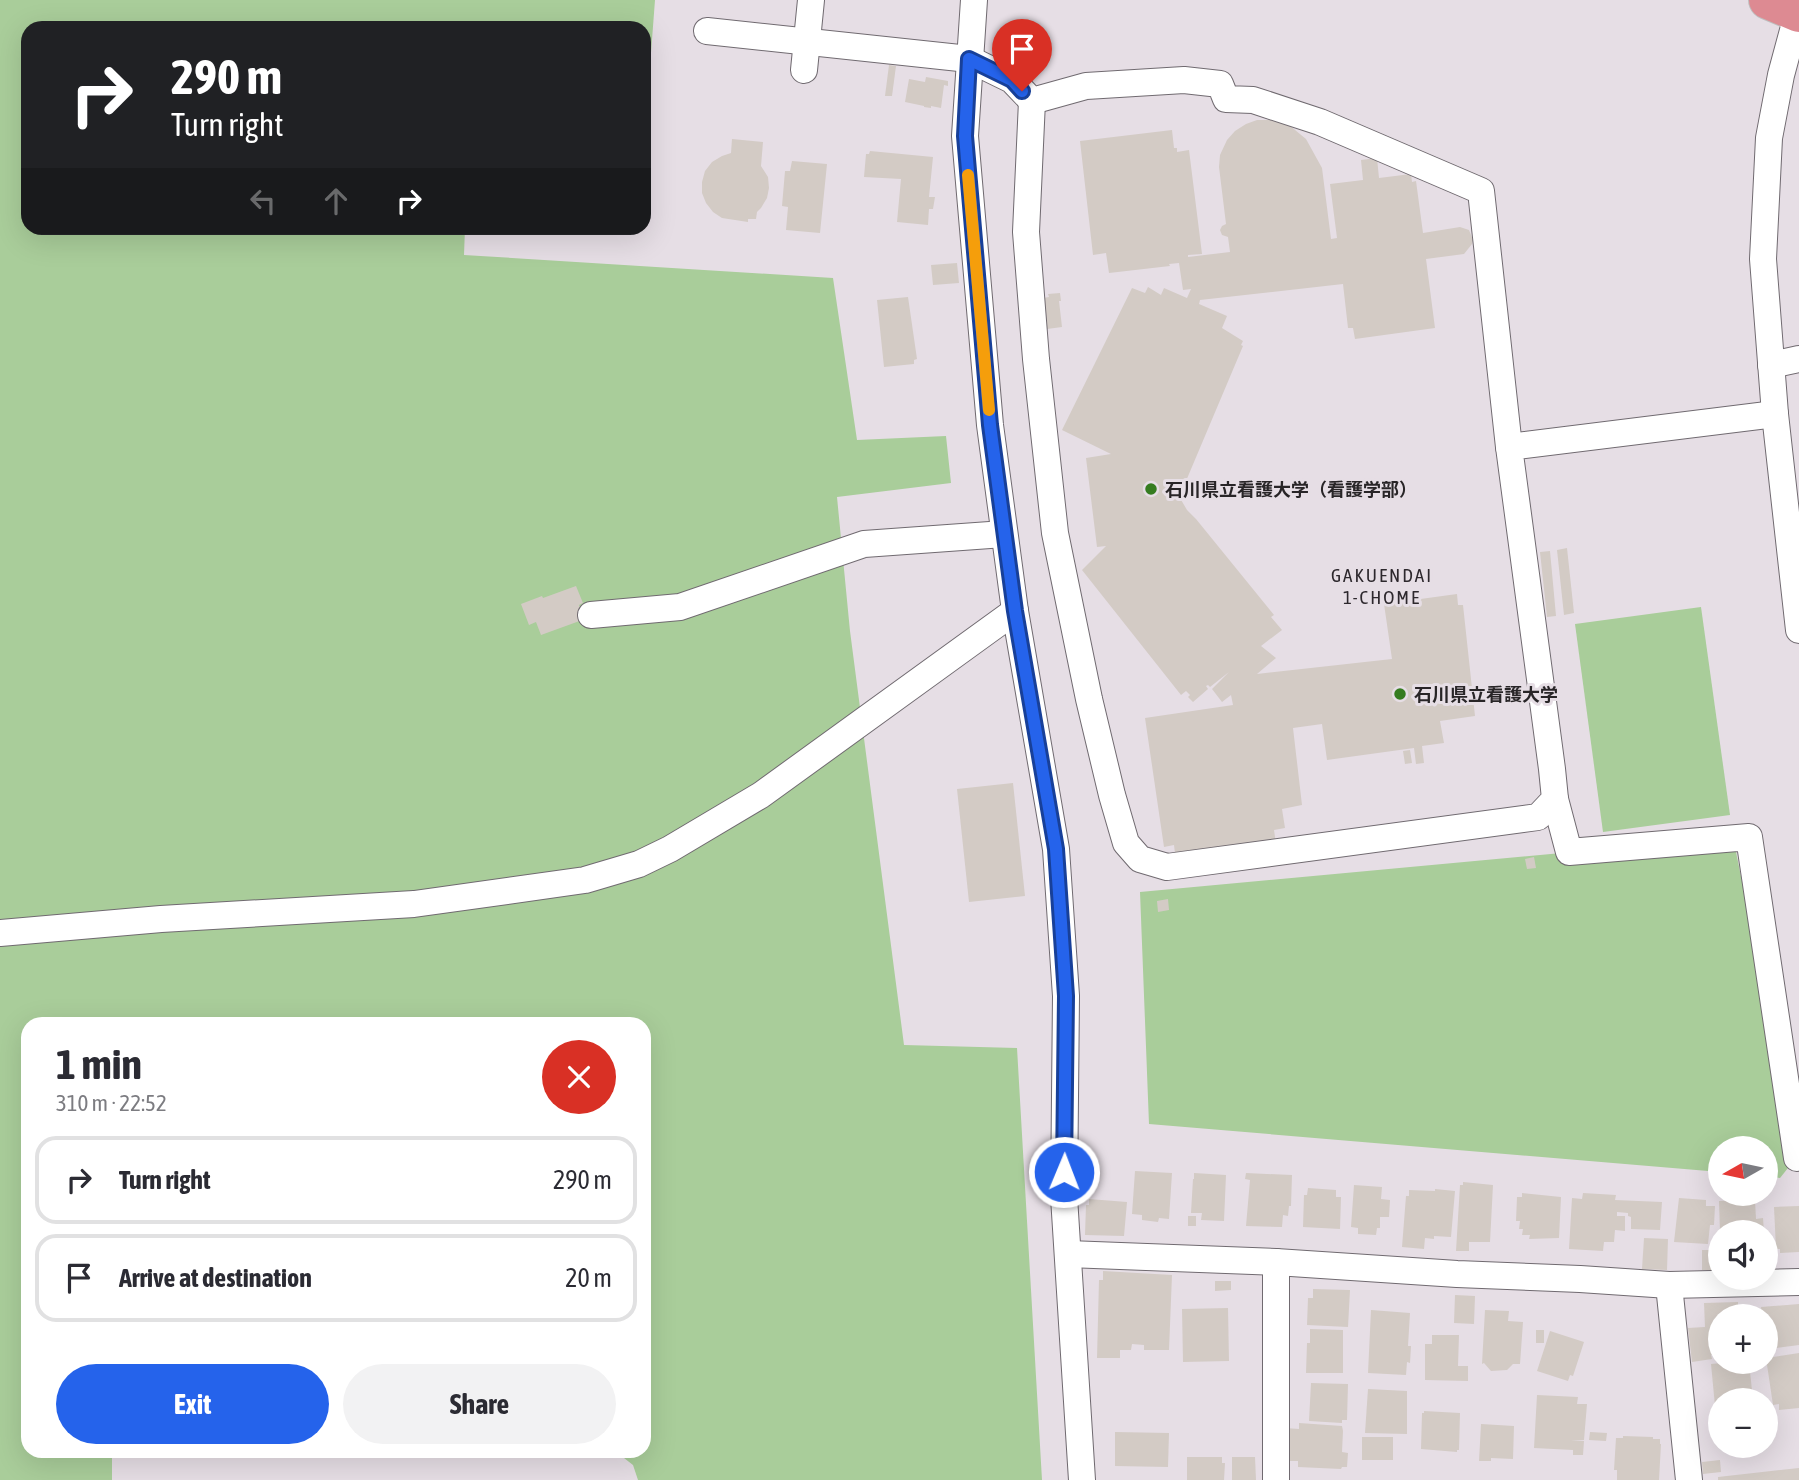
<!DOCTYPE html>
<meta charset="utf-8">
<style>
:root{--surface:#fff;--page:#f2f2f3;--text:#2b2b33;--muted:#7c7c81;--line:#e1e1e2;--accent:#2563eb}
body{margin:0;font-family:"Asap Condensed","Noto Sans JP",sans-serif;background:var(--page);color:var(--text);height:100vh;display:flex;flex-direction:column;font-size:26px;white-space:nowrap}
*{box-sizing:border-box;margin:0}
p{font-size:23px;color:var(--muted)}
.icon{flex:none;width:38px;height:38px;fill:none;stroke:currentColor;stroke-width:2;stroke-linecap:round;stroke-linejoin:round}
.map{position:relative;flex:1;overflow:hidden}
.panel{position:absolute;left:21px;top:1017px;width:630px;height:441px;display:flex;flex-direction:column;background:var(--surface);border-radius:21px;box-shadow:0 7px 28px #0002}
.panel>*{flex:none}
.top-card{position:absolute;left:21px;top:21px;width:630px;height:214px;border-radius:21px;box-shadow:0 7px 28px #0002;background:#202124;color:#fff;overflow:hidden}
.needle{width:46px;rotate:261deg}
.fabs{position:absolute;left:1708px;top:1136px;display:grid;gap:14px}
.fabs a{display:grid;place-items:center;width:70px;height:70px;border-radius:50%;background:var(--surface);box-shadow:0 7px 28px #0002;font-size:35px}
.pin{position:absolute;display:grid;place-items:center;width:60px;height:60px;color:#fff;margin:-72px -30px;border-radius:50% 50% 50% 0;rotate:-45deg;box-shadow:0 0 7px #0007}
.pin .icon{rotate:45deg}
.me{position:absolute;width:77px;margin:-38px;rotate:1deg;stroke-linejoin:round;filter:drop-shadow(0 0 5px #0008)}
.turn{display:flex;align-items:center;gap:24px;height:147px;padding:0 35px;font-size:32px}
.turn .icon{width:91px;height:91px;stroke-width:2.5}
.turn b{display:block;font-size:49px;line-height:60px}
.lanes{display:flex;align-items:center;height:66px;padding:0 35px;background:#0003;justify-content:center;gap:35px;direction:ltr}
.lanes .off{opacity:.35}
.round{display:grid;place-items:center;flex:none;width:74px;height:74px;border-radius:37px;background:var(--page)}
.overview{display:flex;align-items:center;justify-content:space-between;height:119px;padding:0 35px}
h1{font-size:42px;font-weight:700;line-height:52px}
.primary-button{display:flex;gap:14px;margin-top:auto;padding:14px 35px}
.primary-button a{flex:1;height:80px;border-radius:42px;background:var(--accent);color:#fff;font-size:28px;font-weight:700;line-height:80px;text-align:center}
.primary-button a+a{background:var(--page);color:var(--text)}
ul{padding:0;list-style:none}
li{display:flex;align-items:center;gap:21px;height:88px;margin:0 14px 10px;padding:0 21px;border:4px solid var(--line);border-radius:21px}
li div{flex:1}
li b{display:block;font-size:26px}
li em{font-style:normal}
.map>svg:first-child{display:block}
</style>
<div class="map">
<svg width="1799" height="1480" viewBox="0 0 1799 1480">
<rect width="100%" height="100%" fill="#e6dee5"/>
<g fill="#a9cd9a">
<path d="M 0,0 L 655,0 L 650,66 L 644,66 L 644,28 L 28,28 L 28,228 L 465,228 L 464,255 L 833,278 L 857,440 L 946,436 L 951,483 L 837,497 L 850,631 L 904,1045 L 1017,1048 L 1042,1480 L 638,1480 L 633,1465 L 615,1451 L 644,1451 L 644,1024 L 28,1024 L 28,1451 L 163,1451 L 112,1456 L 112,1480 L 0,1480 Z"/>
<path d="M 1701,607 L 1730,815 L 1603,832 L 1575,624 Z"/>
<path d="M 1733,837 L 1768,1011 L 1788,1168 L 1780,1178 L 1766,1176 L 1766,1148 L 1720,1148 L 1720,1172 L 1149,1124 L 1140,892 Z"/>
</g>
<g fill="#d3cbc5">
<path d="M 889,65 L 896,66 L 892,96 L 885,96 Z"/>
<path d="M 926,77 L 948,81 L 948,86 L 944,85 L 941,108 L 931,106 L 931,108 L 924,107 L 924,106 L 905,102 L 909,79 L 925,82 Z"/>
<path d="M 1257,120 L 1273,120 L 1289,125 L 1306,139 L 1322,168 L 1331,239 L 1337,238 L 1330,184 L 1363,180 L 1361,160 L 1377,158 L 1379,178 L 1411,174 L 1412,182 L 1416,181 L 1423,233 L 1460,227 L 1469,230 L 1473,240 L 1472,244 L 1464,254 L 1426,259 L 1435,328 L 1355,339 L 1353,328 L 1348,328 L 1343,284 L 1200,300 L 1199,304 L 1227,316 L 1222,328 L 1243,341 L 1241,345 L 1243,346 L 1186,481 L 1180,498 L 1187,510 L 1196,519 L 1274,615 L 1271,617 L 1282,630 L 1261,646 L 1276,658 L 1257,674 L 1392,659 L 1384,604 L 1457,594 L 1458,605 L 1463,605 L 1475,716 L 1440,721 L 1444,743 L 1422,746 L 1424,763 L 1416,764 L 1414,748 L 1327,760 L 1322,724 L 1293,728 L 1302,805 L 1282,809 L 1285,828 L 1274,830 L 1277,851 L 1176,862 L 1174,845 L 1164,847 L 1145,718 L 1233,705 L 1231,695 L 1222,702 L 1212,689 L 1229,672 L 1210,687 L 1208,685 L 1206,686 L 1208,689 L 1193,702 L 1188,697 L 1190,695 L 1186,691 L 1181,695 L 1082,570 L 1106,546 L 1097,547 L 1086,458 L 1111,454 L 1062,430 L 1132,288 L 1145,293 L 1148,287 L 1161,295 L 1164,288 L 1187,298 L 1191,289 L 1183,290 L 1179,263 L 1169,264 L 1170,266 L 1109,273 L 1106,253 L 1093,255 L 1080,141 L 1172,130 L 1174,148 L 1177,148 L 1177,152 L 1189,150 L 1202,254 L 1188,255 L 1188,257 L 1230,252 L 1228,237 L 1222,235 L 1220,230 L 1222,226 L 1226,224 L 1219,167 L 1220,155 L 1227,140 L 1235,131 L 1246,124 Z"/>
<path d="M 732,139 L 763,142 L 761,166 L 768,177 L 769,188 L 767,198 L 761,208 L 757,212 L 756,219 L 748,219 L 748,222 L 722,218 L 713,212 L 706,203 L 702,193 L 702,182 L 705,171 L 712,162 L 722,156 L 731,153 Z"/>
<path d="M 870,151 L 933,157 L 929,197 L 935,197 L 933,209 L 929,209 L 928,225 L 897,222 L 901,179 L 864,177 L 866,154 L 869,154 Z"/>
<path d="M 792,161 L 827,164 L 820,233 L 786,230 L 788,207 L 782,206 L 785,171 L 790,171 Z"/>
<path d="M 957,263 L 959,283 L 933,285 L 931,265 Z"/>
<path d="M 1060,293 L 1061,301 L 1059,301 L 1062,327 L 1047,329 L 1043,298 L 1049,297 L 1048,294 Z"/>
<path d="M 908,297 L 917,359 L 914,360 L 914,364 L 884,367 L 877,300 Z"/>
<path d="M 1567,548 L 1574,613 L 1564,615 L 1557,550 Z"/>
<path d="M 1550,551 L 1556,616 L 1547,617 L 1540,552 Z"/>
<path d="M 576,586 L 583,603 L 579,605 L 585,619 L 541,635 L 536,622 L 529,625 L 521,604 L 542,596 L 543,598 Z"/>
<path d="M 1410,750 L 1412,763 L 1405,764 L 1403,751 Z"/>
<path d="M 1013,783 L 1025,896 L 969,902 L 957,789 Z"/>
<path d="M 1534,857 L 1536,868 L 1527,869 L 1525,859 Z"/>
<path d="M 1168,899 L 1169,910 L 1158,912 L 1157,901 Z"/>
<path d="M 1135,1171 L 1172,1173 L 1169,1219 L 1159,1218 L 1158,1222 L 1142,1220 L 1142,1215 L 1132,1214 Z"/>
<path d="M 1194,1173 L 1226,1175 L 1224,1221 L 1201,1220 L 1202,1213 L 1191,1213 L 1193,1179 L 1194,1179 Z"/>
<path d="M 1246,1173 L 1292,1175 L 1291,1206 L 1289,1206 L 1288,1216 L 1283,1215 L 1282,1227 L 1246,1226 L 1250,1180 L 1245,1179 Z"/>
<path d="M 1463,1182 L 1493,1185 L 1490,1242 L 1469,1242 L 1469,1251 L 1456,1251 L 1460,1185 L 1463,1185 Z"/>
<path d="M 1354,1185 L 1382,1187 L 1381,1199 L 1390,1200 L 1389,1217 L 1380,1217 L 1380,1228 L 1377,1228 L 1376,1235 L 1358,1234 L 1358,1228 L 1351,1227 Z"/>
<path d="M 1308,1188 L 1336,1190 L 1336,1197 L 1341,1197 L 1340,1229 L 1303,1227 L 1304,1195 L 1307,1195 Z"/>
<path d="M 1435,1189 L 1455,1191 L 1451,1237 L 1434,1236 L 1434,1239 L 1425,1238 L 1424,1249 L 1402,1247 L 1406,1196 L 1409,1196 L 1409,1190 L 1435,1191 Z"/>
<path d="M 1522,1193 L 1561,1197 L 1559,1238 L 1529,1239 L 1530,1235 L 1522,1235 L 1523,1229 L 1519,1229 L 1520,1221 L 1516,1221 L 1517,1197 L 1522,1197 Z"/>
<path d="M 1583,1193 L 1616,1195 L 1615,1200 L 1662,1202 L 1660,1230 L 1631,1229 L 1631,1217 L 1628,1216 L 1628,1213 L 1617,1212 L 1617,1216 L 1625,1216 L 1625,1231 L 1615,1230 L 1614,1242 L 1604,1242 L 1603,1251 L 1569,1249 L 1572,1198 L 1582,1199 Z"/>
<path d="M 1679,1198 L 1706,1200 L 1706,1206 L 1715,1206 L 1714,1225 L 1710,1225 L 1708,1244 L 1674,1242 Z"/>
<path d="M 1089,1199 L 1127,1202 L 1124,1236 L 1085,1235 L 1086,1205 L 1089,1205 Z"/>
<path d="M 1755,1200 L 1756,1219 L 1763,1218 L 1764,1232 L 1720,1232 L 1719,1201 Z"/>
<path d="M 1799,1206 L 1799,1252 L 1780,1253 L 1780,1249 L 1776,1249 L 1774,1207 Z"/>
<rect x="1188" y="1216" width="8" height="10"/>
<path d="M 1644,1238 L 1668,1239 L 1667,1270 L 1642,1269 Z"/>
<path d="M 1712,1245 L 1720,1245 L 1720,1270 L 1702,1270 L 1702,1250 L 1712,1250 Z"/>
<rect x="1766" y="1247" width="7" height="22"/>
<path d="M 1103,1271 L 1172,1275 L 1169,1350 L 1144,1350 L 1144,1345 L 1132,1344 L 1131,1350 L 1120,1350 L 1120,1358 L 1097,1358 L 1099,1280 L 1103,1280 Z"/>
<path d="M 1215,1281 L 1231,1281 L 1231,1290 L 1215,1291 Z"/>
<path d="M 1313,1289 L 1350,1290 L 1348,1327 L 1307,1325 L 1308,1298 L 1313,1298 Z"/>
<path d="M 1455,1295 L 1475,1296 L 1474,1324 L 1454,1323 Z"/>
<path d="M 1738,1302 L 1738,1310 L 1741,1310 L 1742,1316 L 1720,1316 L 1720,1354 L 1711,1355 L 1712,1359 L 1692,1362 L 1688,1328 L 1705,1327 L 1704,1303 Z"/>
<path d="M 1799,1304 L 1799,1345 L 1769,1349 L 1768,1340 L 1766,1340 L 1766,1316 L 1762,1316 L 1761,1307 Z"/>
<path d="M 1228,1308 L 1229,1361 L 1183,1362 L 1182,1309 Z"/>
<path d="M 1371,1310 L 1410,1313 L 1408,1346 L 1411,1346 L 1410,1363 L 1407,1362 L 1406,1375 L 1368,1373 Z"/>
<path d="M 1485,1310 L 1509,1311 L 1508,1321 L 1523,1322 L 1520,1364 L 1513,1364 L 1507,1370 L 1491,1371 L 1484,1363 L 1482,1364 Z"/>
<path d="M 1310,1329 L 1343,1330 L 1343,1373 L 1306,1373 L 1307,1343 L 1310,1343 Z"/>
<rect x="1536" y="1330" width="8" height="13"/>
<path d="M 1550,1331 L 1584,1342 L 1573,1376 L 1570,1375 L 1568,1381 L 1537,1371 Z"/>
<path d="M 1432,1335 L 1459,1335 L 1458,1366 L 1468,1366 L 1468,1381 L 1425,1380 L 1425,1344 L 1432,1344 Z"/>
<path d="M 1799,1353 L 1799,1408 L 1779,1410 L 1779,1404 L 1773,1405 L 1766,1358 Z"/>
<path d="M 1732,1362 L 1749,1362 L 1753,1400 L 1720,1400 L 1720,1405 L 1715,1406 L 1711,1364 Z"/>
<path d="M 1311,1383 L 1348,1384 L 1347,1420 L 1342,1420 L 1342,1423 L 1309,1421 Z"/>
<path d="M 1368,1389 L 1407,1391 L 1407,1434 L 1365,1433 Z"/>
<path d="M 1537,1395 L 1578,1397 L 1577,1404 L 1587,1404 L 1584,1440 L 1571,1440 L 1584,1441 L 1583,1455 L 1573,1455 L 1573,1450 L 1534,1448 Z"/>
<path d="M 1424,1411 L 1460,1413 L 1459,1450 L 1457,1450 L 1457,1452 L 1421,1449 L 1422,1413 L 1424,1413 Z"/>
<path d="M 1299,1423 L 1342,1426 L 1343,1431 L 1342,1452 L 1348,1453 L 1347,1467 L 1342,1467 L 1341,1469 L 1298,1467 L 1298,1461 L 1284,1461 L 1285,1428 L 1299,1429 Z"/>
<path d="M 1481,1424 L 1514,1426 L 1513,1459 L 1491,1458 L 1491,1461 L 1479,1461 Z"/>
<path d="M 1115,1432 L 1169,1433 L 1168,1467 L 1115,1466 Z"/>
<path d="M 1590,1432 L 1607,1433 L 1606,1441 L 1589,1440 Z"/>
<path d="M 1623,1436 L 1653,1437 L 1653,1439 L 1660,1439 L 1660,1444 L 1661,1444 L 1659,1480 L 1617,1480 L 1617,1470 L 1614,1470 L 1616,1438 L 1623,1438 Z"/>
<rect x="1362" y="1437" width="31" height="23"/>
<path d="M 1187,1457 L 1222,1457 L 1222,1463 L 1225,1463 L 1224,1480 L 1187,1480 Z"/>
<path d="M 1232,1457 L 1255,1457 L 1256,1480 L 1232,1480 Z"/>
<path d="M 1720,1460 L 1721,1472 L 1703,1474 L 1702,1462 Z"/>
<path d="M 1799,1468 L 1799,1480 L 1718,1480 L 1718,1477 Z"/>
</g>
<g fill="none" stroke-linecap="round" stroke-linejoin="round">
<defs>
<g id="minor">
<path d="M 974,0 L 965,136 L 990,425 L 1015,611 L 1056,849 L 1066,996 L 1064,1197 L 1082,1480"/>
<path d="M 1798,12 L 1781,75 L 1769,138 L 1763,259 L 1775,414 L 1799,630"/>
<path d="M 707,31 L 969,59 L 1012,80 L 1032,101 L 1086,86 L 1184,80 L 1220,84 L 1226,99 L 1253,100 L 1320,122 L 1481,191 L 1509,447"/>
<path d="M 804,70 L 811,0"/>
<path d="M 1032,101 L 1026,232 L 1036,359 L 1055,533 L 1089,699 L 1112,795 L 1126,843 L 1140,859 L 1167,867 L 1538,817 L 1555,799 L 1552,769 L 1509,447 L 1775,414"/>
<path d="M 1771,365 L 1799,359"/>
<path d="M 591,615 L 680,607 L 864,544 L 1004,534"/>
<path d="M 1555,799 L 1569,852 L 1749,837 L 1797,1158"/>
<path d="M 0,933 L 161,919 L 414,904 L 585,880 L 639,864 L 670,849 L 761,795 L 1015,611"/>
<path d="M 1068,1254 L 1276,1262 L 1457,1274 L 1580,1279 L 1669,1285 L 1799,1282"/>
<path d="M 1669,1285 L 1689,1480"/>
<path d="M 1276,1480 L 1276,1262"/>
</g>
<path id="highway" d="M 1768,0 L 1799,13"/>
</defs>
<use href="#minor" stroke="#706a70" stroke-width="28"/>
<use href="#highway" stroke="#bebebe" stroke-width="40"/>
<use href="#minor" stroke="#fff" stroke-width="26"/>
<use href="#highway" stroke="#dd8a92" stroke-width="38"/>
</g>
<g fill="none" stroke-linecap="round" stroke-linejoin="round">
<defs>
<path id="route" d="M 1022,91 L 1012,80 L 969,59 L 965,136 L 990,425 L 1015,611 L 1056,849 L 1066,996 L 1064,1172"/>
</defs>
<use href="#route" stroke="#184099" stroke-width="18"/>
<use href="#route" stroke="#2563eb" stroke-width="12"/>
<path stroke="#f59e0b" stroke-width="12" d="M 968,175 L 989,410"/>
</g>
<g fill="#357c20" stroke="#e6dee5" stroke-width="2.5">
<circle cx="1151" cy="489" r="7"/>
<circle cx="1400" cy="694" r="7"/>
</g>
<g text-anchor="middle" dominant-baseline="central" stroke-width="6" stroke-linejoin="round" paint-order="stroke">
<g font-size="18" font-weight="bold" fill="#282527" stroke="#e6dee5" text-anchor="start">
<text x="1165" y="489">石川県立看護大学（看護学部）</text>
<text x="1414" y="694">石川県立看護大学</text>
</g>
<g font-size="19" letter-spacing="2" fill="#2d282d" stroke="#e6dee5">
<text x="1382" y="575">GAKUENDAI<tspan x="1382" dy="22">1-CHOME</tspan></text>
</g>
</g>
</svg>
<div class="fabs">
<a><svg class="needle" viewBox="-14 -14 28 28"><path d="M0-13l5 13h-10z" fill="#e53935"/><path d="M0 13l5-13h-10z" fill="#7c7c81"/></svg></a>
<a><svg class="icon" aria-label="sound" viewBox="0 0 24 24"><path d="M4 9h4l5-4v14l-5-4H4zM17 9q2 3 0 6"/></svg></a>
<a>+</a>
<a>−</a>
</div>
<div class="pin" style="left:1022px;top:91px;background:#d93025"><svg class="icon" aria-label="arrive" viewBox="0 0 24 24"><path d="M6 21V4h12l-3 4 3 4H6"/></svg></div>
<svg class="me" style="left:1064px;top:1172px" viewBox="-20 -20 40 40"><circle r="17" fill="#2563eb" stroke="#fff" stroke-width="3"/><path d="M0-11L8 9 0 5-8 9z" fill="#fff"/></svg>
<div class="top-card">
<div class="turn"><svg class="icon" aria-label="right" viewBox="0 0 24 24"><path d="M7 20v-9h11M14 6l5 5-5 5"/></svg><div><b>290 m</b>Turn right</div></div>
<div class="lanes"><svg class="icon off" aria-label="left" viewBox="0 0 24 24"><path d="M17 20v-9H6M10 6l-5 5 5 5"/></svg><svg class="icon off" aria-label="ahead" viewBox="0 0 24 24"><path d="M12 20V5M6 11l6-6 6 6"/></svg><svg class="icon" aria-label="right" viewBox="0 0 24 24"><path d="M7 20v-9h11M14 6l5 5-5 5"/></svg></div>
</div>
<section class="panel">
<div class="overview"><div><h1>1 min</h1><p>310 m · 22:52</p></div><a class="round" style="background:#d93025;color:#fff"><svg class="icon" aria-label="close" viewBox="0 0 24 24"><path d="M6 6l12 12M18 6L6 18"/></svg></a></div>
<ul>
<li><svg class="icon" aria-label="right" viewBox="0 0 24 24"><path d="M7 20v-9h11M14 6l5 5-5 5"/></svg><div><b>Turn right</b></div><em>290 m</em></li>
<li><svg class="icon" aria-label="arrive" viewBox="0 0 24 24"><path d="M6 21V4h12l-3 4 3 4H6"/></svg><div><b>Arrive at destination</b></div><em>20 m</em></li>
</ul>
<div class="primary-button"><a>Exit</a><a>Share</a></div>
</section>
</div>
